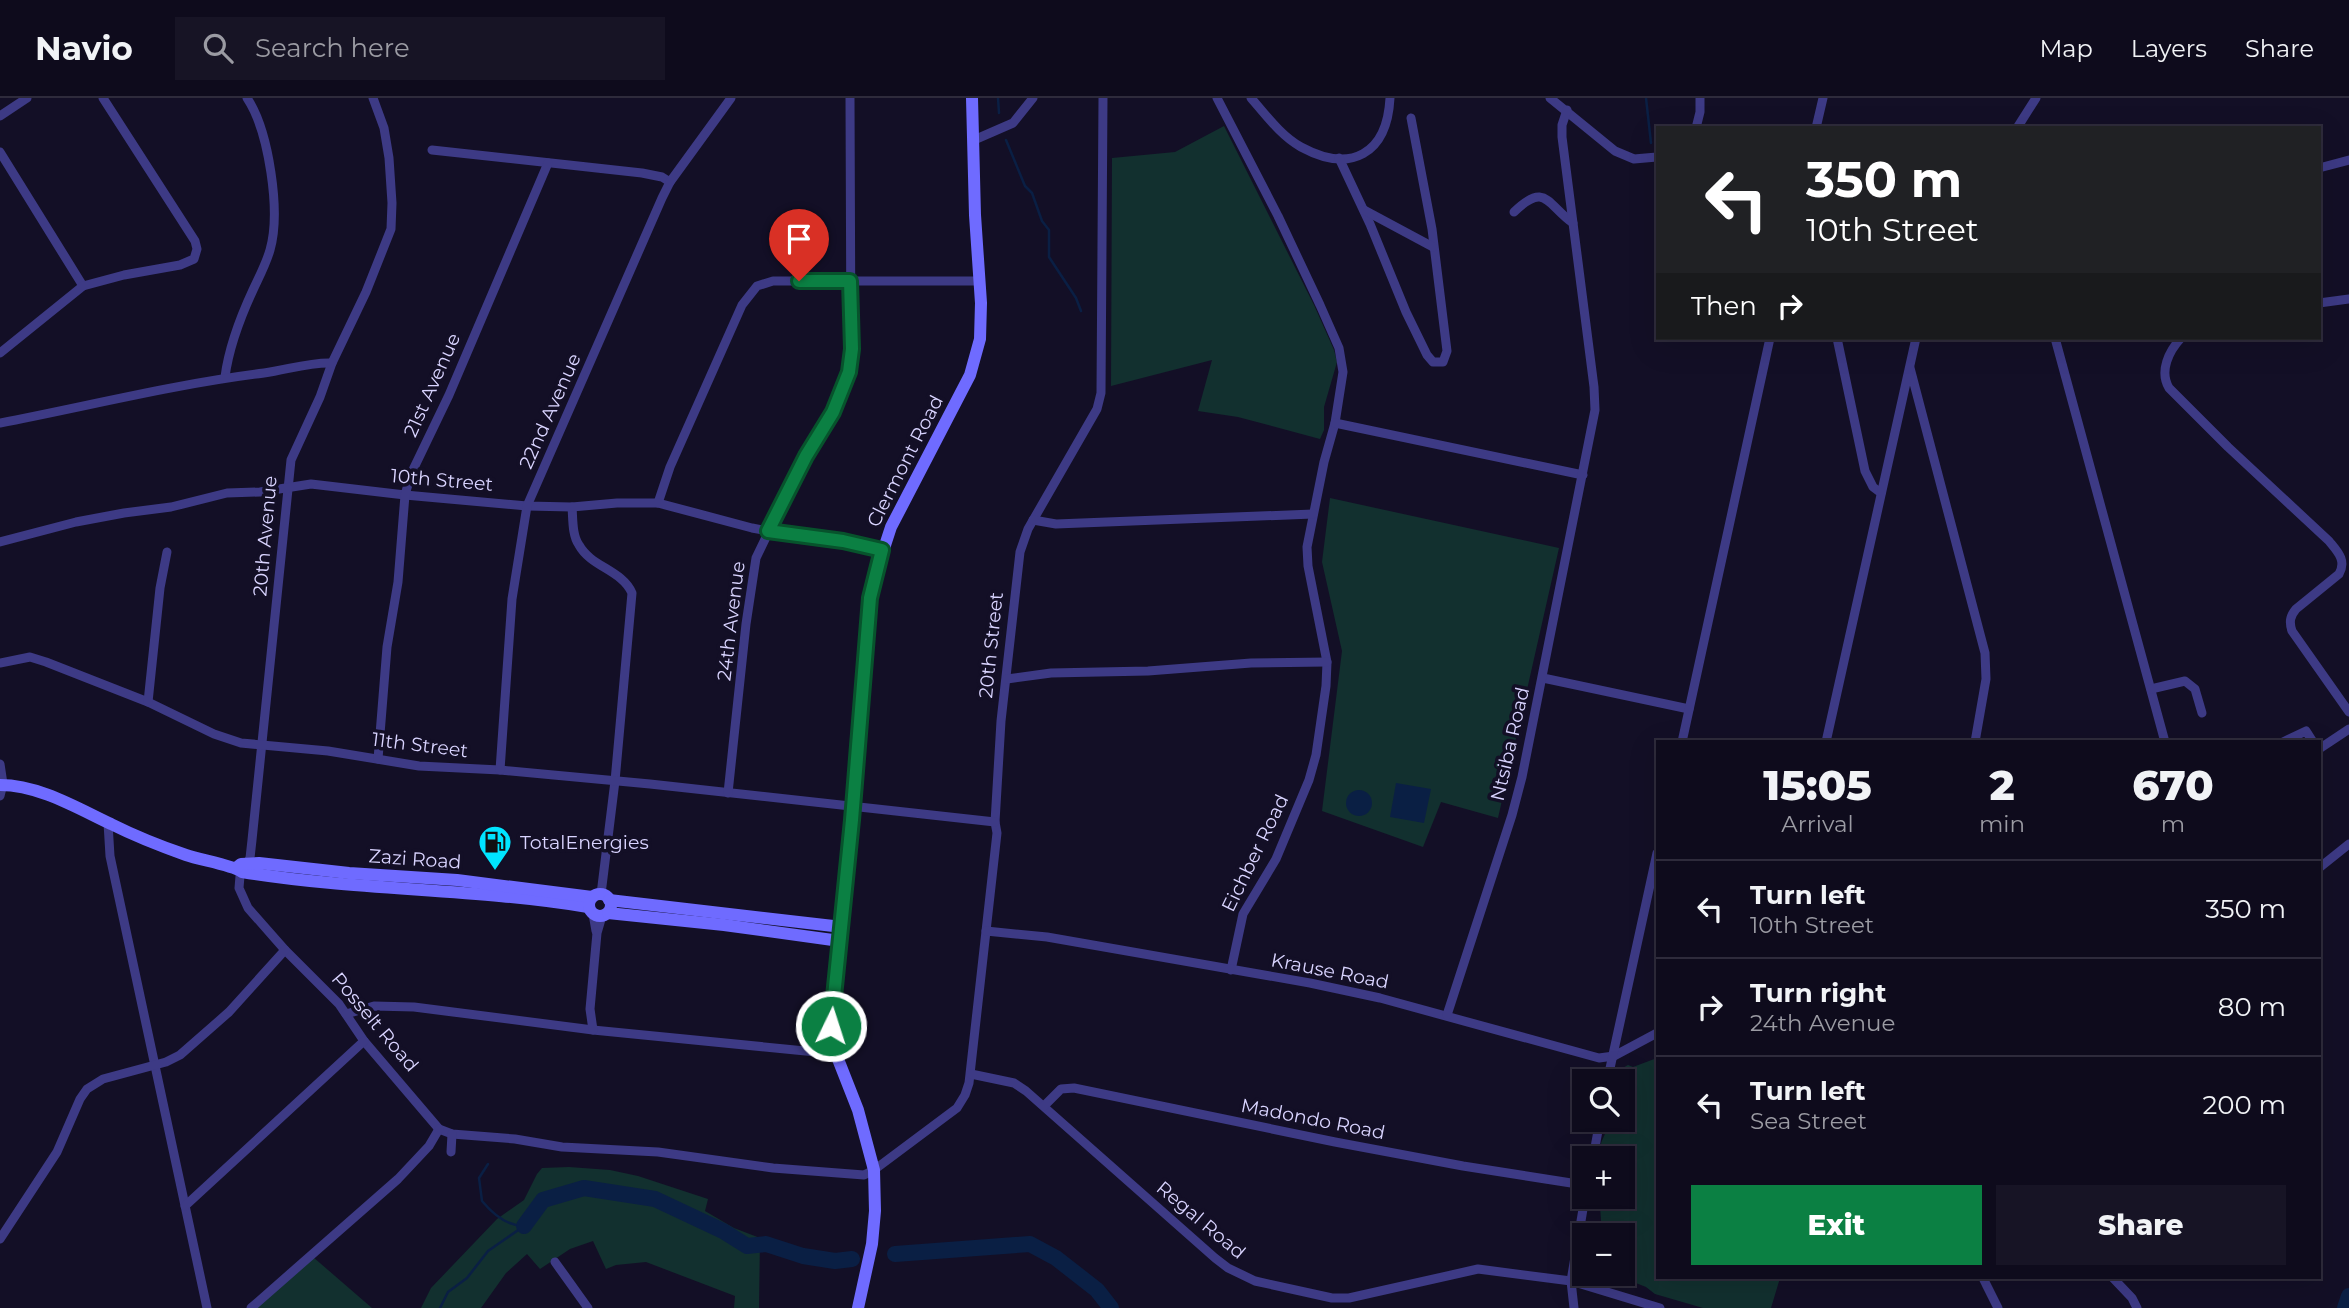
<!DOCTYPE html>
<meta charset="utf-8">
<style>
:root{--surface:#0e0b1c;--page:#171425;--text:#f1f3f6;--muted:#9b9ba3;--line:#2e2b3b;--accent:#0b8043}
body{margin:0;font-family:Montserrat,sans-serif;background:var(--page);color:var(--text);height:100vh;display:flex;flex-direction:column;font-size:26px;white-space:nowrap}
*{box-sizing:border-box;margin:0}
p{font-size:23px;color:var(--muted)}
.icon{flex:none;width:38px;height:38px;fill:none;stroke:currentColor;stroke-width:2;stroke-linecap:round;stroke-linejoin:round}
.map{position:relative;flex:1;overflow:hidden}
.drawer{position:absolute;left:1656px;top:642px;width:665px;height:539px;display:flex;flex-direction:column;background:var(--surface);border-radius:0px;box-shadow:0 7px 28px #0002,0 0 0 2px var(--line)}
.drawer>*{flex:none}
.banner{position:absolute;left:1656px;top:28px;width:665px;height:214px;border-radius:0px;box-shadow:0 7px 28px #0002,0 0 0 2px var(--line);background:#202124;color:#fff;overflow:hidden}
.tools{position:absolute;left:1572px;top:971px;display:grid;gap:14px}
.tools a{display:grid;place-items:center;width:63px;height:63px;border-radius:0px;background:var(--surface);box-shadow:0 7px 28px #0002,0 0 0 2px var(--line);font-size:35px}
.pin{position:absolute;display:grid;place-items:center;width:60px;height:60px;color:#fff;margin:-72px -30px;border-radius:50% 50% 50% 0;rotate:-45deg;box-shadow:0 0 7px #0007}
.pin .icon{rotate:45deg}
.me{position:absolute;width:77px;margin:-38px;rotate:4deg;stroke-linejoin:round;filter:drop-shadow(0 0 5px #0008)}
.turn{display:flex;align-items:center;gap:24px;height:147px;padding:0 35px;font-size:32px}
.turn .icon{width:91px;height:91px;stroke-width:2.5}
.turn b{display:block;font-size:49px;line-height:60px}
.then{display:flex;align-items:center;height:66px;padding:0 35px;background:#0003;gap:14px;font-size:26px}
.eta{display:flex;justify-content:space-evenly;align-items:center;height:119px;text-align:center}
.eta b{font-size:42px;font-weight:800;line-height:49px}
.cta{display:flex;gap:14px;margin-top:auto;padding:14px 35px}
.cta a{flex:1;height:80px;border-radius:0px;background:var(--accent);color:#fff;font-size:28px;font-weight:800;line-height:80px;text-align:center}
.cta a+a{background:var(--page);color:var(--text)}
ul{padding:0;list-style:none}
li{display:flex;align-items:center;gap:21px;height:98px;padding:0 35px;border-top:2px solid var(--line)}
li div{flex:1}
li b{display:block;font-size:26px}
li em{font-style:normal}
header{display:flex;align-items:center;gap:42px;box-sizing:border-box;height:98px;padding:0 35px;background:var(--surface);border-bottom:2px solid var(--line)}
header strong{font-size:33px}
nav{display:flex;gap:38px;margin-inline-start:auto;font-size:24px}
.search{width:490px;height:63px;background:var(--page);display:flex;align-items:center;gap:18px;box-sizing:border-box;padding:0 24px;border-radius:0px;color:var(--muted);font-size:26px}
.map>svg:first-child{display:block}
</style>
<header>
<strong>Navio</strong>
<div class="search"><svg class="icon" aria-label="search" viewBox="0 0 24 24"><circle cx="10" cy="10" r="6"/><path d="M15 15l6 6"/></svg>Search here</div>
<nav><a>Map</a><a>Layers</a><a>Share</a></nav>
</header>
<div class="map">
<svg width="2349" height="1210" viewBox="0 0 2349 1210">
<rect width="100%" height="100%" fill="#130f26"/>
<g fill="#12302f">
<path d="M 1224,28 L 1314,207 L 1334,252 L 1337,264 L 1324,309 L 1324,332 L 1320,341 L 1238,319 L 1198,313 L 1212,262 L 1111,288 L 1112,60 L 1175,54 Z"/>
<path d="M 1330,400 L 1559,450 L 1498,720 L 1441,704 L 1423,749 L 1322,713 L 1342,553 L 1322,464 Z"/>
<path d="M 1657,960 L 1657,1180 L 1780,1180 L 1771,1210 L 1703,1210 L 1655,1196 L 1646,1189 L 1613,1176 L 1622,1176 L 1622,1138 L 1602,1137 L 1600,1108 L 1606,1108 L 1605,1099 L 1622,1099 L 1622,1060 L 1602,1060 L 1601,1045 L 1611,1022 L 1622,1022 L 1622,984 L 1617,983 L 1619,972 L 1628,967 L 1633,969 Z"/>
<path d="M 569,1069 L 610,1072 L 638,1078 L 708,1101 L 705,1113 L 734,1130 L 760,1140 L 759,1210 L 734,1210 L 735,1198 L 646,1164 L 616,1167 L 606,1171 L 593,1143 L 570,1151 L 540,1171 L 527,1156 L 506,1175 L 481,1210 L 421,1210 L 431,1190 L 497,1121 L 524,1102 L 537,1076 L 542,1070 Z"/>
<path d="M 313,1159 L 372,1210 L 253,1210 Z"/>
</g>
<g fill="#0a1f44">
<path d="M 1396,685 L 1431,691 L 1424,725 L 1390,719 Z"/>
<circle cx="1359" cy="705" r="13"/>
</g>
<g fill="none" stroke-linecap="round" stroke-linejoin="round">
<g stroke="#0a1f44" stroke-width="2.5">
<path d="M 998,0 L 999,15"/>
<path d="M 1646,0 L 1651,45"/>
<path d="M 1006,42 L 1025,88 L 1032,95 L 1042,123 L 1049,132 L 1049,159 L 1076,200 L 1081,213"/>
<path d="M 488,1066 L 479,1080 L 482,1103 C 492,1115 507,1128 524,1128"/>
<path d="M 440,1210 L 448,1194 L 467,1180 L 488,1153 L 524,1128"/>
</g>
<g stroke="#0a1f44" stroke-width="16">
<path d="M 524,1128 L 543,1102 L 584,1090 L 655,1101 L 723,1133 L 747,1148 L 766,1146 L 803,1158 L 835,1163 L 852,1161"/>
<path d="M 895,1156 L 1030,1146 L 1056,1160 L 1097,1192 L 1111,1210"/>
<path d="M 2345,1210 L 2349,1198"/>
</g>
<g stroke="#3d3a85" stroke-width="9">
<path d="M 373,0 L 384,30 L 389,60 L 392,105 L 391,131 L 366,194 L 332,265 L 320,299 L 291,362 L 252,742 L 250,760 L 240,778 L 239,790 L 248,810 L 285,852 L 339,906 L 364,943 L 439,1031 L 452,1036 L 515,1041 L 562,1049 L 658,1054 L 773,1070 L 864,1077 L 874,1072 L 957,1010 L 965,997 L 969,985 L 997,735 L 995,724 L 1001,623 L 1020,454 L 1028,431 L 1097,311 L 1101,295 L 1103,0"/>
<path d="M 1217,0 L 1278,118 L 1320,207 L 1339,250 L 1343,274 L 1335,325 L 1324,364 L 1307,449 L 1308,468 L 1327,564 L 1326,588 L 1316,657 L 1309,682 L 1276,761 L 1243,816 L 1231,872"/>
<path d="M 1251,0 C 1266,17 1281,38 1301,49 C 1351,76 1387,56 1390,0"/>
<path d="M 1550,0 L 1615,53 L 1634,61 L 1657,59"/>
<path d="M 0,18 L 27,0"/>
<path d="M 1696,30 L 1700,14 L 1700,0"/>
<path d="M 1816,30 L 1823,0"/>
<path d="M 2017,30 L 2036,0"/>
<path d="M 974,42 L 1013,25 L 1033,0"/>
<path d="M 432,52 L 642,75 L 662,79 L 670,84"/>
<path d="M 0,54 L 83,188"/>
<path d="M 1339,60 L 1370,126 L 1406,214 L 1427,257 L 1433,264 L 1443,264 L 1447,253 L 1432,131 L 1411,20"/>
<path d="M 2319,70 L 2349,62"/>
<path d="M 1364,112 L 1433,149"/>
<path d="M 1514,114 C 1546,83 1547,107 1573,125"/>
<path d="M 2319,205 L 2349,201"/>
<path d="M 1837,240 L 1865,373 L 1873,389 L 1881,395"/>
<path d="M 2055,240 L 2165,644"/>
<path d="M 2181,240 C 2169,253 2159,273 2169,290 L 2228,349 L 2329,443 C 2337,453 2347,462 2339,476 L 2296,511 C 2290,518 2289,524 2292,533 L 2349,614"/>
<path d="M 0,255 L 83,188 L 124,177 L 180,167 L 194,161 L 197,151 L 195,143 L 103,0"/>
<path d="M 1910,270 L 1985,555 L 1986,581 L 1975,644"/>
<path d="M 225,279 C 229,248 240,220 253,192 C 259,179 266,166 270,152 C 281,114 269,33 247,0"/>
<path d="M 0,325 C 88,308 175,286 264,275 C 287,272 309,264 332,265"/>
<path d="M 1335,325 L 1583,377"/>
<path d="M 658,405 L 670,369 L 742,207 L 757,188 L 773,183 L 980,183"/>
<path d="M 572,409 C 573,421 572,437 579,447 C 591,469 622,472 632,495 L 615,683 L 601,796"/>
<path d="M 1033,422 L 1056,426 L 1313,416"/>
<path d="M 0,444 L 76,424 L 124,415 L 171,409 L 227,395 L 260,394 L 311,386 L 405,397 L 527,408 L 572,409 L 617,405 L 658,405 L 752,430 L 789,437 L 853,445 L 882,452"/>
<path d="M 0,565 L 30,559 L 46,564 L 148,604 L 214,636 L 241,645 L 328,653 L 419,668 L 500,672 L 650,686 L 995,724"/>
<path d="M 1543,580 L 1689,611"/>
<path d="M 1007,581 L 1051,575 L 1148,573 L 1251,565 L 1327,564"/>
<path d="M 2151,591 L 2185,583 L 2195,591 L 2202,615"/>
<path d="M 148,604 L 160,490 L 167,454"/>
<path d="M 1682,644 L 1770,240"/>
<path d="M 1826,644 L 1916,240"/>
<path d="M 2283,644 L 2306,633 L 2313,644"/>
<path d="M 2319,651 L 2349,631"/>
<path d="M 378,661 L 387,549 L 398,484 L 405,397 L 411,376 L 449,297 L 548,65"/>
<path d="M 0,666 L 3,686 L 0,698"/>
<path d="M 500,672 L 512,501 L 527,408 L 662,100 L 670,84 L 731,0"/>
<path d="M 728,695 L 746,526 L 756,460 L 805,358 L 833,314 L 851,264 L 850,0"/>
<path d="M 108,725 L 110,758 L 207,1210"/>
<path d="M 2319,770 L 2349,746"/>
<path d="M 593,816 L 596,833"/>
<path d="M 986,833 L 1047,839 L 1310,885 L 1380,900 L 1599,960 L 1614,958 L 1657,935"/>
<path d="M 346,916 L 374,908 L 414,909 L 593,932 L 836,956"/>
<path d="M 1447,917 L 1512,717 L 1522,679 L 1595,312 L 1594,289 L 1562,39 L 1562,27 L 1567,12"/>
<path d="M 593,932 L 590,911 L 597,835 L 602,818"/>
<path d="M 971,976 L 1014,985 L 1026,993 L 1215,1160 L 1228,1170 L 1255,1183 L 1332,1200 L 1349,1200 L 1478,1171 L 1571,1183 L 1660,1210"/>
<path d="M 1607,984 L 1657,755"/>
<path d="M 1044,1008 L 1061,991 L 1074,990 L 1335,1044 L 1463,1068 L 1584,1087"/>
<path d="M 451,1054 L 452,1036"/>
<path d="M 1593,1060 L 1600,1022"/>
<path d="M 185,1108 L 364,943"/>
<path d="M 0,1141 L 57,1054 L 80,1001 L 87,991 L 103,981 L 166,964 L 180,957 L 229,914 L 285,852"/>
<path d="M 555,1164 L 588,1210"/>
<path d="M 1983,1180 L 1998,1210"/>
<path d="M 2113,1180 L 2132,1200 L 2137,1210"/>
<path d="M 251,1210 L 398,1081 L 429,1048 L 439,1031"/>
<path d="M 1574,1210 L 1571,1183 L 1585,1099"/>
</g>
<g stroke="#6f6bff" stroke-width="12">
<path d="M 0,687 C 39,687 77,710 111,726 C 135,738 160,748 186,757 C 200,762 233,767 242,774 C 357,793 474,790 588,809"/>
<path d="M 236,770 L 241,766 L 259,765 L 349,775 L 457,782 L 592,799"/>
<circle cx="600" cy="807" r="11"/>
<path d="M 609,802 L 842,829"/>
<path d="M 608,815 L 724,827 L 840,843"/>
<path d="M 858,1210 L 872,1146 L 875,1113 L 874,1072 L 858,1012 L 836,956 L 831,928 L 852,722 L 870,501 L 874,481 L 891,429 L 970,277 L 980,241 L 981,205 L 975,117 L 972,0"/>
</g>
</g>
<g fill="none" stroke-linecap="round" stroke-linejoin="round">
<defs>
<path id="route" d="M 799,183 L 850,183 L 852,251 L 849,274 L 833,314 L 806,358 L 768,433 L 843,443 L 882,452 L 870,500 L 852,722 L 831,928"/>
</defs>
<use href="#route" stroke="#07532c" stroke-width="18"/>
<use href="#route" stroke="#0b8043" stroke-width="12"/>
</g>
<defs>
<symbol id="fuel-pin" viewBox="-11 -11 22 30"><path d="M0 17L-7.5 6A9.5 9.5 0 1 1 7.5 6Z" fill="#00e5ff" stroke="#130f26"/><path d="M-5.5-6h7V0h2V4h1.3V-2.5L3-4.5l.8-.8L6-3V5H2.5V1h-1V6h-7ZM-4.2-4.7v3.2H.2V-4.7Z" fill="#111"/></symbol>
</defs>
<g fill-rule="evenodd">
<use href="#fuel-pin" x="476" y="725" width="38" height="52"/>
</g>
<g text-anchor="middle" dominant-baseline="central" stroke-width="7" stroke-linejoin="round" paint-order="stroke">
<g font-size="19" fill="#d9d4ff" stroke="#130f26">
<text transform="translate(432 287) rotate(-66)">21st Avenue</text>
<text transform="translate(550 313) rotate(-66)">22nd Avenue</text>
<text transform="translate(905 363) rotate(-63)">Clermont Road</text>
<text transform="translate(442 382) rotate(5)">10th Street</text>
<text transform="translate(265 438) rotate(-85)">20th Avenue</text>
<text transform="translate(731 523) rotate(-83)">24th Avenue</text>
<text transform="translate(991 547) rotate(-84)">20th Street</text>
<text transform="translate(1510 646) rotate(-77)">Ntsiba Road</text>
<text transform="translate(420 647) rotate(7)">11th Street</text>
<text transform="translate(1255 755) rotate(-64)">Eichber Road</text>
<text transform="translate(415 761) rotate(4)">Zazi Road</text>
<text transform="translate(1330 873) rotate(11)">Krause Road</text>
<text transform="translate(375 924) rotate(50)">Posselt Road</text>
<text transform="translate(1313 1021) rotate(11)">Madondo Road</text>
<text transform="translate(1201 1122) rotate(40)">Regal Road</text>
</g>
<g font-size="19" fill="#d9d4ff" stroke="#130f26" text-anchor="start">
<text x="520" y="744">TotalEnergies</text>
</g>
</g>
</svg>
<div class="tools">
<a><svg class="icon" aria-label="search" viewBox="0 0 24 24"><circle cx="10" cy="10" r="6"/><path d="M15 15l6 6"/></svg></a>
<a>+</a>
<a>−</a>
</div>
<div class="pin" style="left:799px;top:183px;background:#d93025"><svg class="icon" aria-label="arrive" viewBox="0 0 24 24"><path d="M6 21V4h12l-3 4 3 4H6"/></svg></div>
<svg class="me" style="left:831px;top:928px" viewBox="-20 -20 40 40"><circle r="17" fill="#0b8043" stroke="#fff" stroke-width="3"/><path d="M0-11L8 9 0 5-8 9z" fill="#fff"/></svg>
<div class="banner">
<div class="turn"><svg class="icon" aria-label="left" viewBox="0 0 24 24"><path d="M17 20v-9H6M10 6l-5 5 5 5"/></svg><div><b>350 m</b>10th Street</div></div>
<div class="then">Then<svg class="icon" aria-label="right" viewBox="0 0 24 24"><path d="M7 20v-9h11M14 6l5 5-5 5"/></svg></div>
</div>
<section class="drawer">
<div class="eta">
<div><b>15:05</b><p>Arrival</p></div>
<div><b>2</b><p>min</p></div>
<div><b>670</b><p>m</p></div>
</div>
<ul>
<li><svg class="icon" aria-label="left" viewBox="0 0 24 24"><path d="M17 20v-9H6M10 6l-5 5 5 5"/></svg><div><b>Turn left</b><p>10th Street</p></div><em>350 m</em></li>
<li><svg class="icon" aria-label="right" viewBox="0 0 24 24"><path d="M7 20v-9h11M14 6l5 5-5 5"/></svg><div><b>Turn right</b><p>24th Avenue</p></div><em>80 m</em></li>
<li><svg class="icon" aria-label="left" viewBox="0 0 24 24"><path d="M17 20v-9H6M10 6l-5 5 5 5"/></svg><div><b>Turn left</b><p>Sea Street</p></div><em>200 m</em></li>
</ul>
<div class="cta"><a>Exit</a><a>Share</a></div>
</section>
</div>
